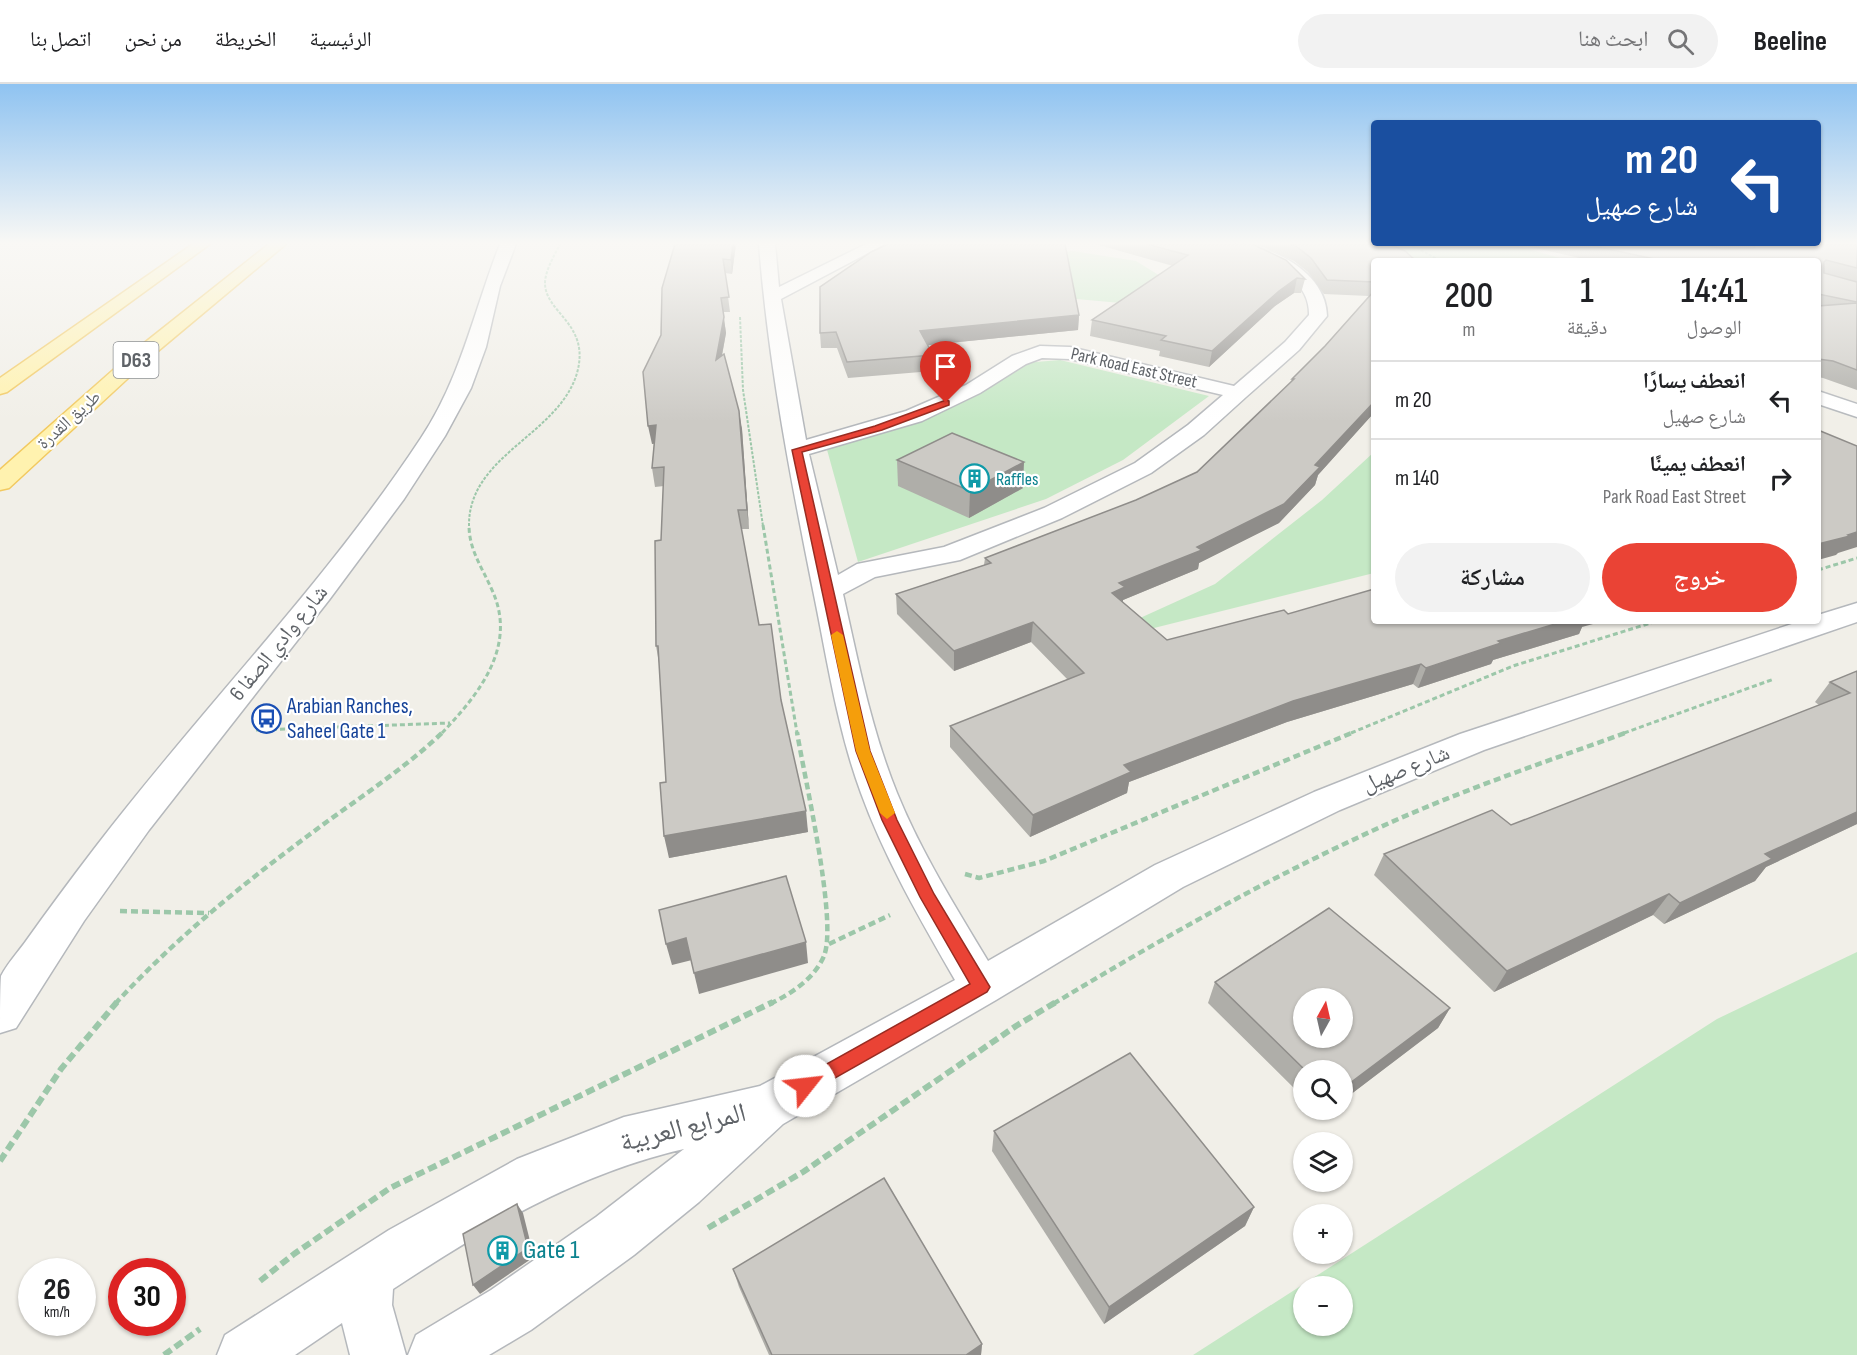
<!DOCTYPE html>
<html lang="ar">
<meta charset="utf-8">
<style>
:root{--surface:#fff;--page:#f2f2f2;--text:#202124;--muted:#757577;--line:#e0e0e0;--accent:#ea4335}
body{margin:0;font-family:"Sofia Sans Condensed","Noto Naskh Arabic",sans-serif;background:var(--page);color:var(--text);direction:rtl;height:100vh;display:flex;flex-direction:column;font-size:22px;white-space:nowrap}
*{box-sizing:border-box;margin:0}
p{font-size:20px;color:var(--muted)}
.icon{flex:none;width:33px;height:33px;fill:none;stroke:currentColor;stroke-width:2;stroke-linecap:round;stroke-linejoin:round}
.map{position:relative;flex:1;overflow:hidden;direction:ltr}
.drawer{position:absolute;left:1371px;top:174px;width:450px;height:366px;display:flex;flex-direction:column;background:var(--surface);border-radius:6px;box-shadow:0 2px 4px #0004;direction:rtl}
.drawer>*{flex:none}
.hud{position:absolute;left:1371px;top:36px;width:450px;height:126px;border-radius:6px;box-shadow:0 2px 4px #0004;direction:rtl;background:#1a4fa0;color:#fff;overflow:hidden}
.needle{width:39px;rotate:8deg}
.buttons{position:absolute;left:1293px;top:904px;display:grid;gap:12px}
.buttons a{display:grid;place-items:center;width:60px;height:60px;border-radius:50%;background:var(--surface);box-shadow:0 2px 4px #0004;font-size:30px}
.speed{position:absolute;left:18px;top:1174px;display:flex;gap:12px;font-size:30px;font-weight:700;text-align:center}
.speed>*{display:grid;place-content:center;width:78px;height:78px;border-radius:50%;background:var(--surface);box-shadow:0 2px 4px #0004;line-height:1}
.speed small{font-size:15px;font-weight:400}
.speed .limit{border:9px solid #d22;background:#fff;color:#111}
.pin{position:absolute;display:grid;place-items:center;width:51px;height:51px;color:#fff;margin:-62px -26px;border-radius:50% 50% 50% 0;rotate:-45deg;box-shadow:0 0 6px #0007}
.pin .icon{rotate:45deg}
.me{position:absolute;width:66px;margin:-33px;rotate:61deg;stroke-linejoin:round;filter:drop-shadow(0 0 4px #0008)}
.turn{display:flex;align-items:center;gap:21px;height:126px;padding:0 24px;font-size:27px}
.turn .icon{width:78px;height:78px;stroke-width:2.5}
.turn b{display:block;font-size:42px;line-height:51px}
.eta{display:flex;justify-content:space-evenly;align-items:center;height:102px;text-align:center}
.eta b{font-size:36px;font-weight:600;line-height:42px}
.primary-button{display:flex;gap:12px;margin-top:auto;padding:12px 24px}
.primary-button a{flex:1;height:69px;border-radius:36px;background:var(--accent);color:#fff;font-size:24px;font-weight:600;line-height:69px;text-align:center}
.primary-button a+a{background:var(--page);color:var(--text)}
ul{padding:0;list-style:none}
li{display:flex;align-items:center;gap:18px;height:78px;padding:0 24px;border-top:2px solid var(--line)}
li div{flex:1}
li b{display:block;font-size:22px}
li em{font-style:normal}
header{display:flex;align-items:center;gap:36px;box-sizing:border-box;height:84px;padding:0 30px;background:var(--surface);border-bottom:2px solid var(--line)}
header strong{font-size:28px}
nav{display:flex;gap:33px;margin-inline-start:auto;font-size:21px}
.search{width:420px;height:54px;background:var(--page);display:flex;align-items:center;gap:15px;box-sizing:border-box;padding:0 21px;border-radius:33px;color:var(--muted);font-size:22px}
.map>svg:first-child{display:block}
</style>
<header>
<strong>Beeline</strong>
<div class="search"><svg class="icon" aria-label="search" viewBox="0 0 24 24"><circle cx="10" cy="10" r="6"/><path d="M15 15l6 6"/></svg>ابحث هنا</div>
<nav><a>الرئيسية</a><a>الخريطة</a><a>من نحن</a><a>اتصل بنا</a></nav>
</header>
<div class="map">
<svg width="1857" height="1271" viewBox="0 0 1857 1271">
<rect width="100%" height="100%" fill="#f1efe8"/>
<g fill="#c5e8c5" fill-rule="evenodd">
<path d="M 1389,160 L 1511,160 L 1570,177 L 1415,177 Z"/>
<path d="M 1073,167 L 1136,177 L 1170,198 L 1154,222 L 1032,211 L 995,176 Z"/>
<path d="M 1060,276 L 1209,312 L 1123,376 L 1046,415 L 858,478 L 826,362 L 1024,279 Z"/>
<path d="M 1374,368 L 1374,489 L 1074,564 L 1215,500 L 1322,416 Z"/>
<path d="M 1857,868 L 1857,1271 L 1193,1271 L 1717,935 ZM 1304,1203 L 1342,1203 L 1342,1242 L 1304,1242 Z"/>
</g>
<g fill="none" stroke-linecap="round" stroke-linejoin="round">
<defs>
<g id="minor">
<path d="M 759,160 L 775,160 L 779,203 L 866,160 L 885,160 L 781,215 L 806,356 L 906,327 L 966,301 L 1012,272 L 1040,262 L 1070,263 L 1234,302 L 1285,258 L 1309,231 C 1310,200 1281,184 1255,173 C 1247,169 1236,167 1231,160 C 1270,160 1326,187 1327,232 L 1299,266 L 1246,313 L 1204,351 L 1151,389 L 1062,434 L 960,476 L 875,493 L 843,510 C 858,577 871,645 897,709 C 921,768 955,822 988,877 L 1155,781 L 1314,708 L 1460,650 L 1801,537 L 1818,537 L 1818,531 L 1857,519 L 1857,538 L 1484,666 L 1340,726 L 1183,803 L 996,916 L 783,1040 L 699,1118 L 634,1171 L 531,1246 L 489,1271 L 408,1271 L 416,1251 L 491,1206 L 596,1133 L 684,1065 C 576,1090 484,1145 393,1205 L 392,1221 L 406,1271 L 350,1271 L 342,1239 L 295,1271 L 217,1271 L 225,1251 L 389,1146 L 517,1075 L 624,1033 L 760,1002 L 955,896 C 920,835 885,775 861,709 C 837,644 827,574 813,506 C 790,391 768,277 759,160 ZM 1042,274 L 1070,275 L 1223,311 L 1188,341 L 1135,379 L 1044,424 L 944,463 L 857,480 L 838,491 L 809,370 L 922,337 L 980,309 L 1026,280 Z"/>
<path d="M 1818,307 L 1857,320 L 1857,333 L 1818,320 Z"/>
</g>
<path id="tertiary" d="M 500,160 L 516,160 L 500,202 L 486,263 L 471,304 L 445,352 L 404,415 L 329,516 L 149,746 L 84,837 L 16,944 L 0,949 C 0,936 0,903 1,892 C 7,880 18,868 26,857 C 48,826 71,795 94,765 C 200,626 325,500 421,354 C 461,294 474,226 500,160 Z"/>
<g id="primary">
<path d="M 193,160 L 210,160 L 7,308 L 0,310 L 0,294 Z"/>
<path d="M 269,160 L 286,160 L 152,272 L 9,404 L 0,406 L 0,386 L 138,264 Z"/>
</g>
</defs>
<use href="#minor" stroke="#b5b8bc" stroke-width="3"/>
<use href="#tertiary" stroke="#b5b8bc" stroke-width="3"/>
<use href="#primary" stroke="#f2c960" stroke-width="3"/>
<g stroke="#9cc7a9" stroke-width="2" stroke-dasharray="3 1.5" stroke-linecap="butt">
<path d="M 1409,160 L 1441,177"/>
<path d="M 740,233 L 743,306 L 763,442"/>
<path d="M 469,442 C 468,371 559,351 577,289 C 591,239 544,229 545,198 C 546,185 554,172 560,160"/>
</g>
<g stroke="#9cc7a9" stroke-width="3" stroke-dasharray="5 3" stroke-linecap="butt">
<path d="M 763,441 L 797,649"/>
<path d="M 1818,486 L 1857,474"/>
<path d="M 256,646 L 450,639"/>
<path d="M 442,649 C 479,610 518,562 492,506 C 482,483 469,466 469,441"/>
<path d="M 1351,649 L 1513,582 L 1657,537"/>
<path d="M 1624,649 L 1774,595"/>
</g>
<g stroke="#9cc7a9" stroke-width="4.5" stroke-dasharray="7 4" stroke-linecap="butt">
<path d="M 965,790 L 979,794 L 1044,777 L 1354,648"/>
<path d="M 120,827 L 209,829"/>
<path d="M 829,860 L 890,831"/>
<path d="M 115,920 C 173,857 240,802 309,751 C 354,717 402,687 443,648"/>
<path d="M 770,920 C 792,909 814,895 824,872 C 838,837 804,692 797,648"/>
<path d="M 1053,920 C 1153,860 1252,803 1357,754 C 1444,712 1537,681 1628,648"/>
</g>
<g stroke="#9cc7a9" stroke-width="6" stroke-dasharray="9 4.5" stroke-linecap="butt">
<path d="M 0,1077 L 61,985 L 117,918"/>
<path d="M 708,1144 L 803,1088 L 1016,942 L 1056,918"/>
<path d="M 260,1197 L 294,1170 L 390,1104 L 773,918"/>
<path d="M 164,1271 L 200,1245"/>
</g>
<use href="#minor" fill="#fff" fill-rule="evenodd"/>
<use href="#tertiary" fill="#fff" fill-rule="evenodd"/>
<use href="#primary" fill="#fff2af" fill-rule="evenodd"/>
</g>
<g fill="#afaea9">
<path d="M 675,160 L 736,160 L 732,190 L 725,189 L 730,228 L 723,228 L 726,249 L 722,272 L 742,345 L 749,445 L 741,445 L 759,541 L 781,616 L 808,748 L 669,774 L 666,698 L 659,579 L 656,562 L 664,402 L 655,403 L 652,384 L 654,359 L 652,360 L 661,251 Z"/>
<path d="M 883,160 L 1065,160 L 1079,231 L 1078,246 L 928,261 L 933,271 L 933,287 L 848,294 L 837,264 L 821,264 L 820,249 L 883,162 Z"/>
<path d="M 1095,160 L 1389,160 L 1374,177 L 1374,332 L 1372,331 L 1318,391 L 1315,401 L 1279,439 L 1199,479 L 1198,485 L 1123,516 L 1123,518 L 1167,556 L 1288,530 L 1582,543 L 1579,550 L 1493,576 L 1491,580 L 1418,604 L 1413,600 L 1287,638 L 1129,698 L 1127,709 L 1030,753 L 950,663 L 950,642 L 1068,596 L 1031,558 L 954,587 L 897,530 L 896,510 L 984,481 L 985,474 L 1136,416 L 1197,388 L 1291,298 L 1292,295 L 1325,262 L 1369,212 L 1324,210 L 1308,188 L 1294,177 L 1263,163 L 1256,162 L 1305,195 L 1301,209 L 1294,209 L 1275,222 L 1209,283 L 1159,272 L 1160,267 L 1090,252 L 1092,236 L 1173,182 Z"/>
<path d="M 1517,160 L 1857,160 L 1857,306 L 1823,294 L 1818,293 L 1818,177 L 1593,177 Z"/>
<path d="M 897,376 L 1023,404 L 969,434 L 898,402 Z"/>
<path d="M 1857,587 L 1857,740 L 1766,783 L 1755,797 L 1664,840 L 1653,831 L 1494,908 L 1374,791 L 1384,770 L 1511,741 L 1819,621 L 1815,618 L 1830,598 Z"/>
<path d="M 1215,898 L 1450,924 L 1438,944 L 1342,1017 L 1342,987 L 1304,987 L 1304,1014 L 1208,919 Z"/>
<path d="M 1315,1026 L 1331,1026 L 1322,1033 Z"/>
<path d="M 994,1047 L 1254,1123 L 1245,1142 L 1104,1240 L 992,1067 Z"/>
<path d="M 733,1185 L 982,1260 L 981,1271 L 769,1271 L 739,1203 Z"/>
</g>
<g fill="#8f8d8a">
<path d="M 733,160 L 736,160 L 732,190 L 731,176 Z"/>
<path d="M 1297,194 L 1294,209 L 1275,222 L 1209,283 L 1212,267 L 1279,207 Z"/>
<path d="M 721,214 L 726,249 L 718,292 L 716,276 Z"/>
<path d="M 1079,231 L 1078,246 L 920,262 L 920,247 Z"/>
<path d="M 1374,318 L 1374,326 L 1372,331 L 1318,391 L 1315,401 L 1279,439 L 1199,479 L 1198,485 L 1123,516 L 1122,523 L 1112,509 L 1119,499 L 1197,463 L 1315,381 Z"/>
<path d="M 739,327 L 742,345 L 749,445 L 747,426 Z"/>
<path d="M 656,341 L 660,359 L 652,360 L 648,342 Z"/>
<path d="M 1024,378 L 1023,404 L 969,434 L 970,407 Z"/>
<path d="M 1857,448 L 1857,463 L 1838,469 L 1836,471 L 1818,476 L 1818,460 Z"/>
<path d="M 1565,537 L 1604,537 L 1582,543 L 1579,550 L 1493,576 L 1491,580 L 1418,604 L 1426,584 L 1498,557 Z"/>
<path d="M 1033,538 L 1031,558 L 954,587 L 954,567 Z"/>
<path d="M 1421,580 L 1413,600 L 1287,638 L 1129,698 L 1127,709 L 1030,753 L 1033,731 L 1124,681 L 1293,617 Z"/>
<path d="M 806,727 L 808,748 L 669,774 L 664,752 Z"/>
<path d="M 1857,728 L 1857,740 L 1766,783 L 1755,797 L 1664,840 L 1680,819 L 1765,770 Z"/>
<path d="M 1669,810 L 1653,831 L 1494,908 L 1507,887 Z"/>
<path d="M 686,854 L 692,876 L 672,881 L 666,860 Z"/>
<path d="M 806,858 L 808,879 L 699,910 L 694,889 Z"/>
<path d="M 1450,924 L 1438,944 L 1342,1017 L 1342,1005 Z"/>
<path d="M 1326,1026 L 1331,1026 L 1322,1033 Z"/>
<path d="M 517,1120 L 523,1129 L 534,1173 L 480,1210 L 473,1201 Z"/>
<path d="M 1254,1123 L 1245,1142 L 1104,1240 L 1109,1223 Z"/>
<path d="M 982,1260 L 981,1271 L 966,1271 Z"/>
</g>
<g fill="#cccac5" stroke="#8f8d8a" stroke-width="1.5" fill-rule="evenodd">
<path d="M 675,160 L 733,160 L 731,176 L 723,175 L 729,213 L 721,214 L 724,233 L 716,276 L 724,270 L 739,327 L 747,426 L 738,426 L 759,541 L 771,540 L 781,616 L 806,727 L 664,752 L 660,699 L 666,698 L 658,562 L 656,562 L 655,457 L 661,456 L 664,383 L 652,384 L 656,341 L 648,342 L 643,288 L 661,251 L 662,204 Z"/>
<path d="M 888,160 L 1065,160 L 1079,231 L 920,247 L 933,271 L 847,278 L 836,248 L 820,249 L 820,203 L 871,168 Z"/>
<path d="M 1146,160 L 1252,160 L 1286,176 L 1305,195 L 1297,194 L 1279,207 L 1212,267 L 1161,256 L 1166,252 L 1092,236 L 1188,171 Z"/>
<path d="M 1290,160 L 1389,160 L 1405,167 L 1416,177 L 1374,177 L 1374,198 L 1327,196 L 1311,174 L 1297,163 Z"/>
<path d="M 1584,160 L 1700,160 L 1723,165 L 1755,164 L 1753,160 L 1857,160 L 1857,184 L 1826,176 L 1824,178 L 1824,189 L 1857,198 L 1857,218 L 1818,210 L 1818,177 L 1664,177 Z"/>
<path d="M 1374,207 L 1374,318 L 1315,381 L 1320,383 L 1284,420 L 1197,463 L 1202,466 L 1119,499 L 1125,503 L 1112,509 L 1167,556 L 1284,526 L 1288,530 L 1374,505 L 1374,537 L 1565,537 L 1498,557 L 1501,559 L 1426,584 L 1421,580 L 1293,617 L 1124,681 L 1131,688 L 1033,731 L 950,642 L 1084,589 L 1033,538 L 954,567 L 896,510 L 991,479 L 985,474 L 1136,416 L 1197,388 L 1294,295 L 1292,295 L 1325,262 Z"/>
<path d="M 1857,219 L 1857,286 L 1833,277 L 1818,275 L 1818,222 Z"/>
<path d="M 1818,346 L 1857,362 L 1857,448 L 1848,451 L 1850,452 L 1818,460 L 1818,394 L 1820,394 L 1818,393 Z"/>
<path d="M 952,349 L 1024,378 L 970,407 L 897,376 Z"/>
<path d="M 1857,587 L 1857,728 L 1765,770 L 1772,775 L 1680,819 L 1669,810 L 1507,887 L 1384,770 L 1492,726 L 1511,741 L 1850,609 L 1830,598 Z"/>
<path d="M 786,792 L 806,858 L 694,889 L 686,854 L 666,860 L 659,826 Z"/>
<path d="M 1329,824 L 1450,924 L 1342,1005 L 1342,987 L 1306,987 L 1215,898 ZM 1304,915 L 1342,915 L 1342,954 L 1304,954 Z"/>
<path d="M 1130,969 L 1254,1123 L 1109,1223 L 994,1047 Z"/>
<path d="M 884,1094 L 982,1260 L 966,1271 L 772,1271 L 733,1185 Z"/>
<path d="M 517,1120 L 528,1164 L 473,1201 L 463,1150 Z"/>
</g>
<linearGradient id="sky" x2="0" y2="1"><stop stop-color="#8fc3f1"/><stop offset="0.47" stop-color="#f9f8f5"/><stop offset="1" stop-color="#f9f8f5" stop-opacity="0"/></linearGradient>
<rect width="1857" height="338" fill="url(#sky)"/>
<path fill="#ea4335" stroke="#982c22" stroke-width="1.5" d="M 946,316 L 949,317 L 949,321 L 882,346 L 802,368 L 870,667 L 897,736 L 934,810 L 990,903 L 987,908 L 805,1011 L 798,1008 L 795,1002 L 798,996 L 970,900 L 920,813 L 882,736 L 856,667 L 792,366 L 875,342 Z"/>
<path fill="#f59e0b" d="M 837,547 L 843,551 L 870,667 L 895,729 L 887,735 L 880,729 L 856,667 L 831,551 Z"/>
<defs>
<symbol id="building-ring" viewBox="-11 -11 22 22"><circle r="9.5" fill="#fff" stroke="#0f9aa8" stroke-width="1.5"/><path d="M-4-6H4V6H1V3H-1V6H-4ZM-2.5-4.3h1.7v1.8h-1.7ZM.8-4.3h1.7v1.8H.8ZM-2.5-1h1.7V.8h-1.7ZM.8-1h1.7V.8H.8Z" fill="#0f9aa8"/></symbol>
<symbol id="bus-ring" viewBox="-11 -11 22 22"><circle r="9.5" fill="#fff" stroke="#1a4fb4" stroke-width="1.5"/><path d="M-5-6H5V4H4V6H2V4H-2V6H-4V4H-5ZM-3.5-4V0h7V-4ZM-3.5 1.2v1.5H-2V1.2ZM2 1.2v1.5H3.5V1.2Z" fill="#1a4fb4"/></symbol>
</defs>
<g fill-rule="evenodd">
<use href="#building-ring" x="958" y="378" width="33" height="33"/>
<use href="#bus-ring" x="250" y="618" width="33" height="33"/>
<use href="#building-ring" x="486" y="1150" width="33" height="33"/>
</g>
<g text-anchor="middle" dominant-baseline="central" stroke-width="4.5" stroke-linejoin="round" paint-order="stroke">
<g font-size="18" fill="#5f6368" stroke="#fff">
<text transform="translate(1134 284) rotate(13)">Park Road East Street</text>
<text transform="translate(69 336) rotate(-42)">طريق القدرة</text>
</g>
<g font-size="18" fill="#0d838f" stroke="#fff" text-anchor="start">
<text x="996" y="395">Raffles</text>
</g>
<rect fill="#fff" stroke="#8f9295" stroke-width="1.5" x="113.5" y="258" width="45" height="36" rx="4.5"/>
<g font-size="21" font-weight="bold" fill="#5f6368">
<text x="136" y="276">D63</text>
</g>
<g font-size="22" fill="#5f6368" stroke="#fff">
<text transform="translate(279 559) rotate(-51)">شارع وادي الصفا 6</text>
<text transform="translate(1406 685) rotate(-22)">شارع صهيل</text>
</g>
<g font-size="22" fill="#164399" stroke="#fff" text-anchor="start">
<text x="287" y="622">Arabian Ranches,<tspan x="287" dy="25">Saheel Gate 1</tspan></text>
</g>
<g font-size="27" fill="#5f6368" stroke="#fff">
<text transform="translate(683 1044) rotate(-14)">المرابع العربية</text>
</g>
<g font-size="27" fill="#0d838f" stroke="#fff" text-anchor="start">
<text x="523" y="1166">Gate 1</text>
</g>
</g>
</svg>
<div class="buttons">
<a><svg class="needle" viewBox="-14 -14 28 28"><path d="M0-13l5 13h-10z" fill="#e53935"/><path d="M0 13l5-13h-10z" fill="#757577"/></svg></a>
<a><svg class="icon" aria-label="search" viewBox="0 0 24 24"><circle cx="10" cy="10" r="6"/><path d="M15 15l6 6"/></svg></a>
<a><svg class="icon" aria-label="layers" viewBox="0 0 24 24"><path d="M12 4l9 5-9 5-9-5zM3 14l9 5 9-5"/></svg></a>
<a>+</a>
<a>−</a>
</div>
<div class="speed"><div>26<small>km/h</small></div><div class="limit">30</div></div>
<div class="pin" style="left:946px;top:319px;background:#d93025"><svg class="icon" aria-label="arrive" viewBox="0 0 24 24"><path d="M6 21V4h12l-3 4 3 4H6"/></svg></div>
<svg class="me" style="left:805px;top:1002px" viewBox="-20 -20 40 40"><circle r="19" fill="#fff"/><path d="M0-13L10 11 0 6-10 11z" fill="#ea4335"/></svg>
<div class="hud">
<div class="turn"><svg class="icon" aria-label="left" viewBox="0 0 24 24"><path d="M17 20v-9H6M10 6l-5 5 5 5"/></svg><div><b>20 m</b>شارع صهيل</div></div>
</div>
<section class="drawer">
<div class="eta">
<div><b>14:41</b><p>الوصول</p></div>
<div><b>1</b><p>دقيقة</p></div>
<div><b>200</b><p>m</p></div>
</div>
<ul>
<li><svg class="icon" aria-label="left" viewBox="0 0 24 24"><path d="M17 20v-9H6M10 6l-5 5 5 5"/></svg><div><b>انعطف يسارًا</b><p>شارع صهيل</p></div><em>20 m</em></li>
<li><svg class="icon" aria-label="right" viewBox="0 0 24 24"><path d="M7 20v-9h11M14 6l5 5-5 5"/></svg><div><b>انعطف يمينًا</b><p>Park Road East Street</p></div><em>140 m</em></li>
</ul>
<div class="primary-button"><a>خروج</a><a>مشاركة</a></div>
</section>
</div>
